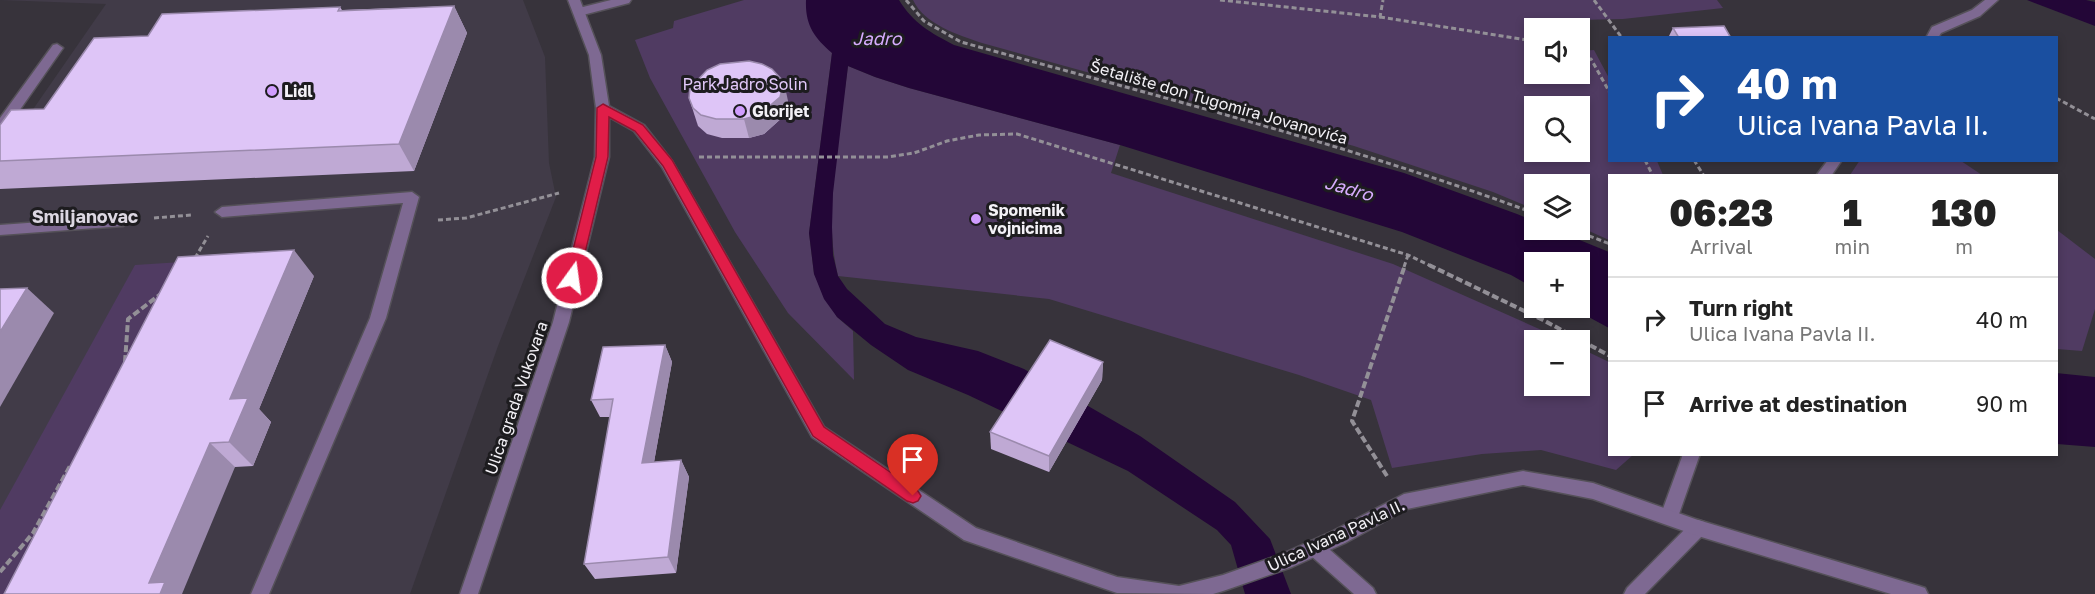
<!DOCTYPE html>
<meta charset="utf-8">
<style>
:root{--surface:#fff;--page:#f2f2f2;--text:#222;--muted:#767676;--line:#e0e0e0}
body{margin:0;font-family:"Golos Text",sans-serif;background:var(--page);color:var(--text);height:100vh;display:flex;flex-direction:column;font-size:22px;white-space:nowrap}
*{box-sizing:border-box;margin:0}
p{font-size:20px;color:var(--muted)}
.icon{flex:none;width:33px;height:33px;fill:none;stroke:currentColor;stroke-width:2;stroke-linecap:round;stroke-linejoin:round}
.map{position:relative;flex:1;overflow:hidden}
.sheet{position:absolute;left:1608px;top:174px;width:450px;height:282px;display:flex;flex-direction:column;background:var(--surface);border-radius:0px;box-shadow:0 3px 9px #0003}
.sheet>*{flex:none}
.guide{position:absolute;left:1608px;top:36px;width:450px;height:126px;border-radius:0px;box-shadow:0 3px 9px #0003;background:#1a4fa0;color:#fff;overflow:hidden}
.buttons{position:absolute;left:1524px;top:18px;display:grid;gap:12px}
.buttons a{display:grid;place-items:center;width:66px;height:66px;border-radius:0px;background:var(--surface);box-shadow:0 3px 9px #0003;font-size:30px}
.pin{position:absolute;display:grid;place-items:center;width:51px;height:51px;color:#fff;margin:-62px -26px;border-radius:50% 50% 50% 0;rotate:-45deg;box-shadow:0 0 6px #0007}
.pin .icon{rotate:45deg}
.me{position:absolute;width:66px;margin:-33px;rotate:14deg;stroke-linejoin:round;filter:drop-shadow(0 0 4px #0008)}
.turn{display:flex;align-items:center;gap:21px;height:126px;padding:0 30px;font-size:27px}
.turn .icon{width:78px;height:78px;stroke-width:2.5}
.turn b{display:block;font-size:42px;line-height:51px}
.eta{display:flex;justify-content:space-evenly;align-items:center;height:102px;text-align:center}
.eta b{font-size:36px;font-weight:800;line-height:42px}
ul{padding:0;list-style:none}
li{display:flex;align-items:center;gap:18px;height:84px;padding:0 30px;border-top:2px solid var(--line)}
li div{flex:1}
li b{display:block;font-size:22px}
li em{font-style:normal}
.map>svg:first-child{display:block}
</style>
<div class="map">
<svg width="2095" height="594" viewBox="0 0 2095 594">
<rect width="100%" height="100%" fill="#37333b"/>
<path fill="#413b48" d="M 0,0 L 523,0 L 545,57 L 549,163 L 556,197 L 498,346 L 410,594 L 0,594 L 0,157 L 106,4 Z"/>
<g fill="#503b62" fill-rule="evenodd">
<path d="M 744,0 L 806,0 L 806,4 L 832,53 L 809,233 L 814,274 L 837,317 L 853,331 L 854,380 L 788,313 L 735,232 L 650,78 L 635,40 L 673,28 L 674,21 Z"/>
<path d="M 913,0 L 1717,0 L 1723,8 L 1623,19 L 1577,20 L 1584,34 L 1580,34 L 1580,28 L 1534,28 L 1534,74 L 1580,74 L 1580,51 L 1594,50 L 1609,78 L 1610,160 L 1657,161 L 1663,175 L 1610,176 L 1609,240 L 1580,227 L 1580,184 L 1534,184 L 1534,209 L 1493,192 L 1354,146 L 982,43 C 958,35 924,24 913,0 ZM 1534,106 L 1580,106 L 1580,152 L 1534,152 Z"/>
<path d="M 848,66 L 875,77 L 909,88 L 1120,145 L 1111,173 L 1393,264 L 1564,340 L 1534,340 L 1534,386 L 1580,386 L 1580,348 L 1609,362 L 1610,454 L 1633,455 L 1616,470 L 1541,450 L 1482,454 L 1392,468 L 1371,400 L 1299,375 L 1049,299 L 838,276 C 822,210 840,132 848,66 Z"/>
<path d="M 1860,160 L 1961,161 L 1982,175 L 1850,175 Z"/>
<path d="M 2057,230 L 2095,259 L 2095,309 L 2082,351 L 2057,349 Z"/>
<path d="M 197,261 L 26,594 L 0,594 L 0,510 L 135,265 Z"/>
</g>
<g fill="#230637">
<path d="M 806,0 L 899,0 C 913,23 931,33 954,45 L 1404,173 L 1517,214 L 1534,221 L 1534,230 L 1555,230 L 1609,252 L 1609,328 L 1572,308 L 1580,308 L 1580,262 L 1534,262 L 1534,288 L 1511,275 L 1402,232 L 1120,145 L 909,88 L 875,77 L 848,66 L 833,193 L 832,227 L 833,255 L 838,276 L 847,289 L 885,324 L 916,337 L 978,351 L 1024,369 L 1140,436 L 1235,502 L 1270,539 L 1291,594 L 1245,594 L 1231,545 L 1217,530 L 1128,471 L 968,395 L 908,370 L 871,345 L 837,317 L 824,299 L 814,274 L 809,233 L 832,53 C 814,37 805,25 806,0 Z"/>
<path d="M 2027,0 L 2086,0 L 2095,2 L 2095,26 Z"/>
<path d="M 2056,373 L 2095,377 L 2095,447 L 2057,444 Z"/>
</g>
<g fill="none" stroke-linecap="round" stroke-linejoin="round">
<defs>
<g id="service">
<path d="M 611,0 L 631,0 L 629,3 L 579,16 L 573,12 L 575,9 Z"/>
<path d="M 57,44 L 63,48 L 5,131 L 0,133 L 0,118 L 53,45 Z"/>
<path d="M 412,192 L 419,197 L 386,318 L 269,594 L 251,594 L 370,318 L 403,203 L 222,217 L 215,212 L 222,207 Z"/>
<path d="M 123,216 L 130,221 L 123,226 L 0,235 L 0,225 Z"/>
<path d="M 1683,454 L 1700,454 L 1678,517 L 1675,522 L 1669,525 L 1663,522 L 1660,517 Z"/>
<path d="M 1698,520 L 1704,522 L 1707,528 L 1704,534 L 1645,594 L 1624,594 L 1627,588 L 1692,522 Z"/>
<path d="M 1315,540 L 1321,542 L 1373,588 L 1376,594 L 1354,594 L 1309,554 L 1306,548 L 1309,542 Z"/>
</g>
<g id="minor">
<path d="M 568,0 L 580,0 L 601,55 L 609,106 L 644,125 L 672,161 L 824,427 L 976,528 L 1117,577 L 1179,586 L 1223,575 L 1282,554 L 1333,531 L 1404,494 L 1523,471 L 1593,483 L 1698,520 L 1919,586 L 1925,588 L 1928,594 L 1891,594 L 1698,536 L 1593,499 L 1523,485 L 1407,509 L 1345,543 L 1292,567 L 1223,591 L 1213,594 L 1117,593 L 964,540 L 812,437 L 662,167 L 634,131 L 609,117 L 609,157 L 569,322 L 478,594 L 460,594 L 553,322 L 595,157 L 596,108 L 589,55 Z"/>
<path d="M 1985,0 L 1998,0 L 1980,16 L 1941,33 L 1938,38 L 1926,38 L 1932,27 L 1972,10 Z"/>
<path d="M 1828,160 L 1842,160 L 1831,176 L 1816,176 Z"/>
</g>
</defs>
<use href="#service" stroke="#555159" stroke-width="3"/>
<use href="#minor" stroke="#555159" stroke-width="3"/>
<g stroke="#939097" stroke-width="3" stroke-dasharray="5 3" stroke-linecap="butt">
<path d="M 906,0 L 924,21 L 961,42 C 1153,95 1347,144 1534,213"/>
<path d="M 1220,0 L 1380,17 L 1383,0"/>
<path d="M 1594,0 L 1622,38"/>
<path d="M 1380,17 L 1534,41"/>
<path d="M 1580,61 L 1591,59 L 1610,93"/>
<path d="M 2056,98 L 2095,119"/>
<path d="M 699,157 L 888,157 L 914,153 L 947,141 L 979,135 L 1017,134 L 1408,255 L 1433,267"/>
<path d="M 1645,160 L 1653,176"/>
<path d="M 1694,160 L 1704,176"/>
<path d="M 154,218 L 192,215"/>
<path d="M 438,220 L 466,218 L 559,193"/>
<path d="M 1574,230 L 1610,244"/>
<path d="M 195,258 L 208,236"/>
<path d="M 1404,267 L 1408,255"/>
</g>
<g stroke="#939097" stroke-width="4" stroke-dasharray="7 3" stroke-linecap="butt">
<path d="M 1429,265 L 1543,320 L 1610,356"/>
<path d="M 125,362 L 128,319 L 162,293"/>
<path d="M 1387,476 L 1352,421 L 1405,265"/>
<path d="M 0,572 L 33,533 L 70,466"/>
</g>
<use href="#service" fill="#7e6992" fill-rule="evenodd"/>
<use href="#minor" fill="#7e6992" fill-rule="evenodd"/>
</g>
<g fill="#bfa9d4">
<path d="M 454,6 L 467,33 L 414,171 L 0,189 L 0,125 L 44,109 L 148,36 L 340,7 L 342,10 Z"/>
<path d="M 1673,28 L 1731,38 L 1668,38 Z"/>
<path d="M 689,98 L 788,101 L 784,116 L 764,134 L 749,138 L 722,138 L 707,134 L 698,126 Z"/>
<path d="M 314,276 L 259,409 L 271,422 L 253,466 L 235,467 L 4,594 Z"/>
<path d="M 665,345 L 672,362 L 654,462 L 681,460 L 689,477 L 676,573 L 595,579 L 584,564 L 610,417 L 600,417 L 591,400 Z"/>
<path d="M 1103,362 L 1102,380 L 1049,472 L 991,449 L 990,432 Z"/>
</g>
<g fill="#9b8aad">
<path d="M 454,6 L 467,33 L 414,171 L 399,144 Z"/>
<path d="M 784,82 L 788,101 L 784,116 L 764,134 L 749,138 L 744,119 Z"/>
<path d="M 294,250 L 314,276 L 259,409 L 271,422 L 253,466 L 229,442 L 230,399 Z"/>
<path d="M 27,288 L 54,313 L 0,407 L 0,332 Z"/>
<path d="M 665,345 L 672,362 L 651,479 L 642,463 Z"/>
<path d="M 1103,362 L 1102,380 L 1049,472 L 1049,456 Z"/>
<path d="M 210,443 L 235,467 L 182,594 L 160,594 L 149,583 Z"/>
<path d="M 681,460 L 689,477 L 676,573 L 668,557 Z"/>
</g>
<g fill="#dec5f7" stroke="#9b8aad" stroke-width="1.5">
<path d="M 454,6 L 399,144 L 0,161 L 0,125 L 11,110 L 44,109 L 94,38 L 148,36 L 162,14 L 340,7 L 338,11 Z"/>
<path d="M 1724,26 L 1731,38 L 1679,38 L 1673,28 Z"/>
<path d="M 749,61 L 762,64 L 772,69 L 784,82 L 780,97 L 759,115 L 744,119 L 716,119 L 701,115 L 693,108 L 689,98 L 690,88 L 707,70 L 720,64 Z"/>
<path d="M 294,250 L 230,399 L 248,398 L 229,442 L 210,443 L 149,583 L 165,582 L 160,594 L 4,594 L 178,257 Z"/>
<path d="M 27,288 L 0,332 L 0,289 Z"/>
<path d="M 1050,340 L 1103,362 L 1049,456 L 990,432 Z"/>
<path d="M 665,345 L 642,463 L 681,460 L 668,557 L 584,564 L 613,399 L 591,400 L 603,347 Z"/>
</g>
<path fill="#e11d48" stroke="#92132f" stroke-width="1.5" d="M 603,104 L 643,125 L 672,160 L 824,427 L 918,491 L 921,496 L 918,501 L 913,503 L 907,501 L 813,436 L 663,166 L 635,131 L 609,117 L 608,157 L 579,278 L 577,282 L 568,282 L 566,278 L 596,157 L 597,108 Z"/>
<g fill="#d09dfe" stroke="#1d1c1f" stroke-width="2">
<circle cx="272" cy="91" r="6"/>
<circle cx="740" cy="111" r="6"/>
<circle cx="976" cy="219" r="6"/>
</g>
<g text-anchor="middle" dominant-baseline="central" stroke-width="6" stroke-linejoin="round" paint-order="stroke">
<g font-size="16" fill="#e2c9fa" stroke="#1d1c1f">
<text x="745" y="84">Park Jadro Solin</text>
</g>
<g font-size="16" font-weight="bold" fill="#f3f1f6" stroke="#1d1c1f" text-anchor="start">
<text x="284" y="91">Lidl</text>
<text x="752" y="111">Glorijet</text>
<text x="988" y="210">Spomenik<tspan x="988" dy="18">vojnicima</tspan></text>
</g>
<g font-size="16" fill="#f3f1f6" stroke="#1d1c1f">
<text transform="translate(1219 102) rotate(16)">Šetalište don Tugomira Jovanovića</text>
<text transform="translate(516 398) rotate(-71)">Ulica grada Vukovara</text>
<text transform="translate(1336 535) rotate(-25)">Ulica Ivana Pavla II.</text>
</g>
<g font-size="18" font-style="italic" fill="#d7acfe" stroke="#1d1c1f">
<text x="877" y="38">Jadro</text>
<text transform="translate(1349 188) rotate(16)">Jadro</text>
</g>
<g font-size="18" font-weight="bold" fill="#dcd7e2" stroke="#1d1c1f">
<text x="85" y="216">Smiljanovac</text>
</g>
</g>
</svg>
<div class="buttons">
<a><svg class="icon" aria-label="sound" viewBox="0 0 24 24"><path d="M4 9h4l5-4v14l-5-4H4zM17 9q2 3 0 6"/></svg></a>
<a><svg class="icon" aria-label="search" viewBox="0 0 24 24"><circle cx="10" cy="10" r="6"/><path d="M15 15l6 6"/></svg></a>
<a><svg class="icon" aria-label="layers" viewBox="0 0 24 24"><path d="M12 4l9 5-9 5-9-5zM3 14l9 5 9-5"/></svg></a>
<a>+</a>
<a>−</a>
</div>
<div class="pin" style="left:913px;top:496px;background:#d93025"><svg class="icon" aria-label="arrive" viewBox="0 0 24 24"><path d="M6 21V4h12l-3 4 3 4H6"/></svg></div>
<svg class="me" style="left:572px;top:278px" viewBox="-20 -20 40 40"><circle r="17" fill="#e11d48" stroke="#fff" stroke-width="3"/><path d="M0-11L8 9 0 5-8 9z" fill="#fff"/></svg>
<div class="guide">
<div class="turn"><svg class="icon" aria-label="right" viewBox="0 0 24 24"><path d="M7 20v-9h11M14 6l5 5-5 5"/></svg><div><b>40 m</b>Ulica Ivana Pavla II.</div></div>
</div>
<section class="sheet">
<div class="eta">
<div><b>06:23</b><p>Arrival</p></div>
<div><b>1</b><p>min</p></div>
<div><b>130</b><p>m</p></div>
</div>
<ul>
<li><svg class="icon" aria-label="right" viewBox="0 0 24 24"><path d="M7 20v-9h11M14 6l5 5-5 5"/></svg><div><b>Turn right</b><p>Ulica Ivana Pavla II.</p></div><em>40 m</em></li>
<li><svg class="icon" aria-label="arrive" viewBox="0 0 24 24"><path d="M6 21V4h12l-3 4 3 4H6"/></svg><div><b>Arrive at destination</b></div><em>90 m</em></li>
</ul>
</section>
</div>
